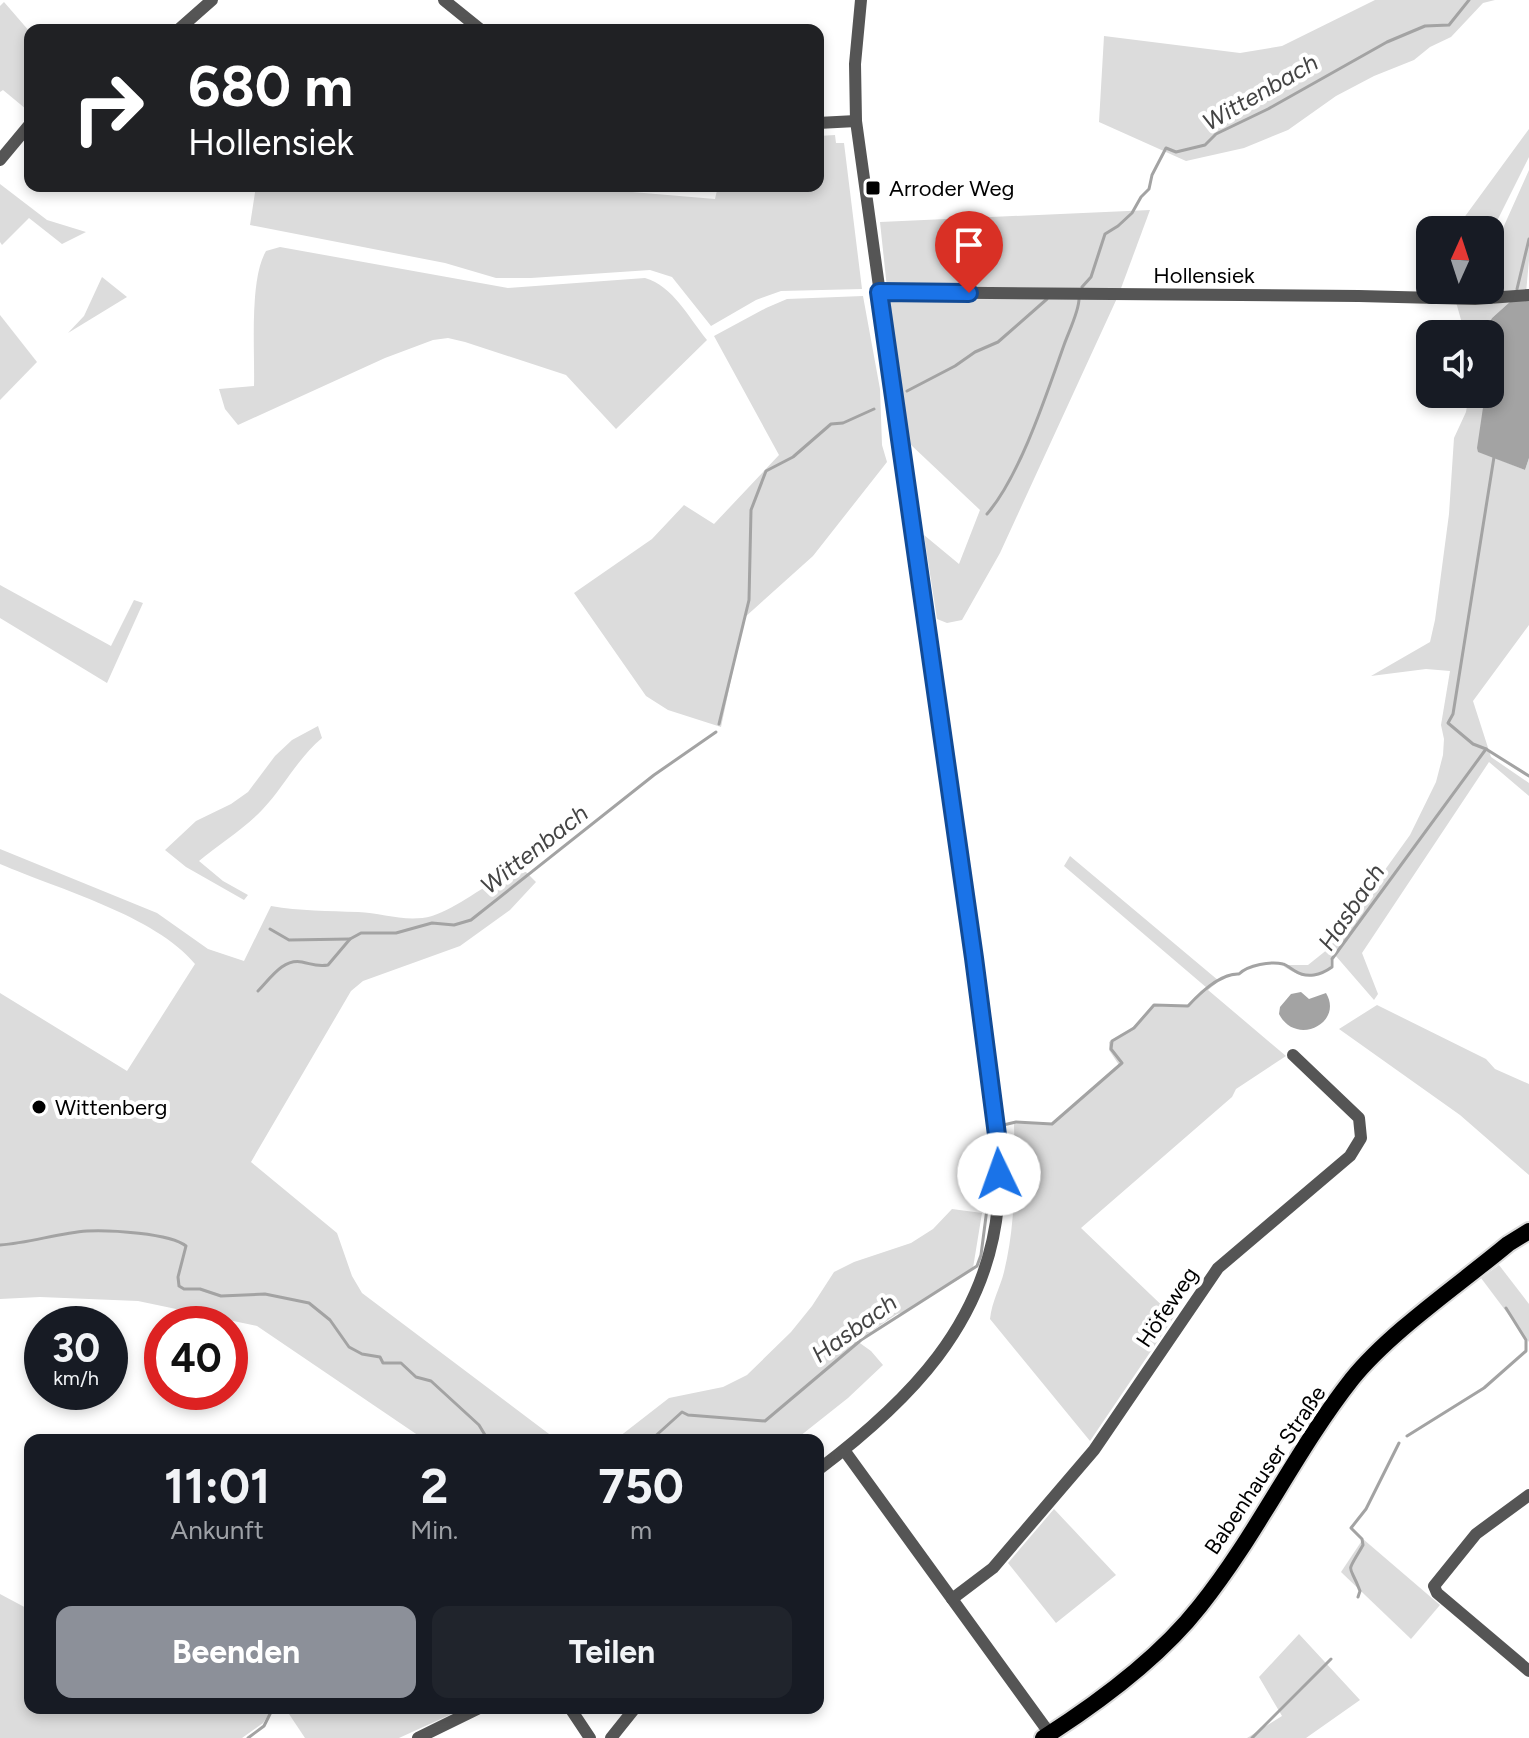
<!DOCTYPE html>
<html lang="de">
<meta charset="utf-8">
<style>
:root{--surface:#171b24;--page:#20242c;--text:#f1f3f6;--muted:#9ea1a6;--accent:#8c9099}
body{margin:0;font-family:Figtree,sans-serif;background:var(--page);color:var(--text);height:100vh;display:flex;flex-direction:column;font-size:30px;white-space:nowrap}
*{box-sizing:border-box;margin:0}
p{font-size:26px;color:var(--muted)}
.icon{flex:none;width:44px;height:44px;fill:none;stroke:currentColor;stroke-width:2;stroke-linecap:round;stroke-linejoin:round}
.map{position:relative;flex:1;overflow:hidden}
.sheet{position:absolute;left:24px;top:1434px;width:800px;height:280px;display:flex;flex-direction:column;background:var(--surface);border-radius:16px;box-shadow:0 4px 12px #0003}
.sheet>*{flex:none}
.banner{position:absolute;left:24px;top:24px;width:800px;height:168px;border-radius:16px;box-shadow:0 4px 12px #0003;background:#202124;color:#fff;overflow:hidden}
.needle{width:52px;rotate:3deg}
.buttons{position:absolute;left:1416px;top:216px;display:grid;gap:16px}
.buttons a{display:grid;place-items:center;width:88px;height:88px;border-radius:16px;background:var(--surface);box-shadow:0 4px 12px #0003;font-size:40px}
.speed{position:absolute;left:24px;top:1306px;display:flex;gap:16px;font-size:40px;font-weight:700;text-align:center}
.speed>*{display:grid;place-content:center;width:104px;height:104px;border-radius:50%;background:var(--surface);box-shadow:0 4px 12px #0003;line-height:1}
.speed small{font-size:20px;font-weight:400}
.speed .limit{border:12px solid #d22;background:#fff;color:#111}
.pin{position:absolute;display:grid;place-items:center;width:68px;height:68px;color:#fff;margin:-82px -34px;border-radius:50% 50% 50% 0;rotate:-45deg;box-shadow:0 0 8px #0007}
.pin .icon{rotate:45deg}
.me{position:absolute;width:88px;margin:-44px;rotate:357deg;stroke-linejoin:round;filter:drop-shadow(0 0 6px #0008)}
.turn{display:flex;align-items:center;gap:28px;height:168px;padding:0 32px;font-size:36px}
.turn .icon{width:104px;height:104px;stroke-width:2.5}
.turn b{display:block;font-size:56px;line-height:68px}
.eta{display:flex;justify-content:space-evenly;align-items:center;height:136px;text-align:center}
.eta b{font-size:48px;font-weight:700;line-height:56px}
.button{display:flex;gap:16px;margin-top:auto;padding:16px 32px}
.button a{flex:1;height:92px;border-radius:16px;background:var(--accent);color:#fff;font-size:32px;font-weight:700;line-height:92px;text-align:center}
.button a+a{background:var(--page);color:var(--text)}
.map>svg:first-child{display:block}
</style>
<div class="map">
<svg width="1529" height="1738" viewBox="0 0 1529 1738">
<rect width="100%" height="100%" fill="#fff"/>
<g fill="#dcdcdc">
<path d="M 1375,0 L 1495,0 L 1483,3 L 1451,37 L 1430,47 L 1414,60 L 1374,76 L 1336,96 L 1288,130 L 1244,148 L 1186,161 L 1099,122 L 1104,36 L 1240,53 L 1282,46 Z"/>
<path d="M 4,2 L 30,32 L 30,105 L 26,109 L 3,90 L 0,92 L 0,6 Z"/>
<path d="M 1529,129 L 1529,157 L 1490,235 L 1490,230 L 1455,230 Z"/>
<path d="M 835,135 L 836,143 L 844,143 L 862,289 L 781,291 L 756,300 L 711,326 L 672,277 L 650,270 L 531,278 L 496,278 L 445,263 L 250,225 L 256,186 L 561,186 L 715,199 L 718,186 L 818,186 L 818,136 Z"/>
<path d="M 1529,170 L 1529,260 L 1526,293 L 1481,294 L 1482,290 L 1490,290 L 1490,257 Z"/>
<path d="M 0,184 L 47,220 L 86,232 L 62,244 L 29,218 L 2,245 L 0,242 Z"/>
<path d="M 1150,210 L 1120,291 L 887,288 L 880,222 Z"/>
<path d="M 280,247 L 508,288 L 645,278 C 673,286 689,318 707,340 L 616,429 L 566,375 L 465,342 L 448,338 L 433,340 L 385,358 L 238,425 L 225,409 L 219,389 L 254,386 C 255,351 249,280 266,251 Z"/>
<path d="M 102,277 L 127,297 L 68,333 L 84,316 Z"/>
<path d="M 888,295 L 1118,296 L 1000,553 L 962,620 L 947,623 L 937,619 L 924,535 L 959,564 L 980,510 L 910,444 Z"/>
<path d="M 863,296 L 880,389 L 882,445 L 887,462 L 813,556 L 744,618 L 721,727 L 668,710 L 646,696 L 574,593 L 652,539 L 684,505 L 714,524 L 779,455 L 714,336 L 766,308 L 787,299 Z"/>
<path d="M 1512,300 L 1492,318 L 1483,334 L 1465,334 L 1456,302 Z"/>
<path d="M 0,315 L 37,362 L 0,400 Z"/>
<path d="M 1469,394 L 1485,394 L 1485,398 L 1478,451 L 1525,470 L 1529,458 L 1529,625 L 1473,701 L 1491,757 L 1529,783 L 1529,796 L 1489,762 L 1362,953 L 1378,994 L 1374,1000 L 1335,955 L 1330,960 L 1330,968 C 1311,981 1299,977 1282,965 L 1308,965 L 1328,949 L 1410,835 L 1436,782 L 1443,755 L 1444,739 L 1441,725 L 1450,671 L 1426,669 L 1371,676 L 1430,642 L 1435,620 L 1449,514 L 1454,438 L 1466,412 Z"/>
<path d="M 0,585 L 111,646 L 134,600 L 143,603 L 107,683 L 0,618 Z"/>
<path d="M 318,726 L 322,738 C 297,759 284,787 262,810 C 244,829 219,844 199,861 L 223,881 L 248,895 L 244,900 L 186,867 L 165,850 L 196,821 L 231,804 L 248,792 L 275,756 L 292,740 Z"/>
<path d="M 0,849 L 157,913 L 208,949 L 244,961 L 271,906 C 300,911 328,911 358,912 C 382,913 407,923 432,916 C 463,907 495,873 526,872 L 536,882 L 510,910 L 460,946 L 363,981 L 351,991 L 251,1162 L 337,1233 L 352,1276 L 362,1293 L 557,1440 L 425,1440 L 257,1326 L 138,1301 L 40,1297 L 0,1299 L 0,993 L 127,1071 L 195,964 C 156,916 58,889 0,864 Z"/>
<path d="M 1070,856 L 1219,981 L 1208,990 L 1286,1056 L 1236,1089 L 1232,1097 L 1081,1228 L 1174,1317 L 1090,1441 L 990,1319 C 992,1301 1000,1288 1004,1272 C 1016,1224 1015,1172 1014,1123 L 1050,1125 L 1119,1065 L 1109,1050 L 1109,1042 L 1131,1029 L 1152,1006 L 1185,1007 L 1207,988 L 1064,866 Z"/>
<path d="M 1377,1005 L 1486,1059 L 1495,1069 L 1529,1084 L 1529,1175 L 1460,1115 L 1339,1029 Z"/>
<path d="M 952,1209 L 982,1213 L 973,1268 L 959,1279 L 919,1302 L 908,1311 L 897,1314 L 857,1341 L 871,1351 L 883,1365 L 848,1398 L 795,1440 L 615,1440 L 669,1398 L 723,1387 L 747,1375 L 791,1332 L 812,1306 L 834,1272 L 854,1262 L 911,1243 L 933,1229 Z"/>
<path d="M 1499,1265 L 1529,1304 L 1529,1342 L 1481,1278 Z"/>
<path d="M 1054,1509 L 1116,1575 L 1056,1623 L 1008,1563 Z"/>
<path d="M 1363,1539 L 1440,1605 L 1411,1639 L 1341,1572 Z"/>
<path d="M 0,1594 L 30,1610 L 30,1708 L 273,1708 L 263,1723 L 242,1738 L 0,1738 Z"/>
<path d="M 1299,1634 L 1360,1700 L 1306,1738 L 1247,1738 L 1282,1716 L 1259,1677 Z"/>
<path d="M 285,1708 L 454,1708 L 456,1712 L 399,1738 L 305,1738 Z"/>
</g>
<g fill="#a3a3a3">
<path d="M 1529,299 L 1529,458 L 1525,470 L 1478,452 L 1477,448 L 1485,394 L 1490,394 L 1490,334 L 1483,334 L 1492,318 L 1512,300 Z"/>
<path d="M 1301,992 L 1309,999 L 1326,993 C 1344,1023 1296,1047 1279,1014 L 1280,1007 L 1291,994 Z"/>
</g>
<g fill="none" stroke-linecap="round" stroke-linejoin="round">
<g stroke="#a3a3a3" stroke-width="3">
<path d="M 1082,287 L 1091,277 L 1105,234 L 1118,226 L 1132,213 L 1141,197 L 1149,189 L 1152,175 L 1166,148 L 1176,152 L 1205,145 L 1216,134 L 1268,109 L 1387,42 L 1425,26 L 1449,25 L 1469,0"/>
<path d="M 1517,289 L 1529,239"/>
<path d="M 907,391 L 955,366 L 975,352 L 998,342 L 1047,299"/>
<path d="M 987,514 C 1020,476 1047,393 1064,345 C 1069,331 1079,311 1079,299"/>
<path d="M 719,724 L 749,600 L 751,510 L 766,471 L 793,457 L 831,424 L 843,423 L 874,409"/>
<path d="M 1486,749 L 1529,776"/>
<path d="M 270,929 L 289,940 L 350,939"/>
<path d="M 258,991 C 270,979 283,958 302,962 C 312,964 317,967 328,965 L 350,939 L 361,933 L 396,933 L 432,923 L 454,925 L 471,920 L 654,775 L 716,732"/>
<path d="M 999,1126 L 1016,1122 L 1052,1124 L 1122,1063 L 1111,1049 L 1112,1041 L 1134,1028 L 1154,1005 L 1188,1006 C 1199,994 1221,973 1239,974 C 1248,965 1271,961 1283,964 C 1285,964 1293,970 1295,971 C 1307,979 1321,975 1332,967 L 1332,959 L 1486,749 L 1473,744 L 1448,723 L 1453,714 L 1494,457"/>
<path d="M 0,1245 C 30,1243 58,1233 87,1231 C 109,1230 170,1233 186,1246 L 178,1277 L 179,1286 L 184,1289 L 200,1289 L 221,1296 L 265,1294 L 309,1303 L 330,1320 L 349,1347 L 362,1354 L 380,1357 L 383,1363 L 401,1363 L 416,1377 L 431,1381 L 479,1425 L 488,1440"/>
<path d="M 1407,1436 L 1484,1388 L 1526,1351 L 1526,1340 L 1506,1308"/>
<path d="M 651,1440 L 682,1412 L 688,1415 L 765,1421 L 861,1340 L 977,1266 L 981,1255 L 993,1162"/>
<path d="M 1358,1597 L 1360,1591 C 1349,1561 1345,1577 1363,1545 L 1362,1539 L 1351,1528 L 1366,1509 L 1399,1443"/>
<path d="M 248,1738 L 264,1726 L 273,1708"/>
<path d="M 1252,1738 L 1331,1659"/>
</g>
<defs>
<path id="major" d="M 1043,1738 C 1098,1703 1160,1657 1200,1606 C 1257,1535 1296,1450 1352,1379 C 1391,1331 1459,1285 1508,1244 L 1529,1231"/>
</defs>
<use href="#major" stroke="#dbdbdb" stroke-width="20"/>
<g stroke="#555" stroke-width="12">
<path d="M 444,0 L 481,30"/>
<path d="M 178,30 L 212,0"/>
<path d="M 818,123 L 856,121"/>
<path d="M 0,160 L 30,124"/>
<path d="M 879,292 L 1359,296 L 1475,299 L 1529,295"/>
<path d="M 844,1450 L 1050,1734"/>
<path d="M 818,1470 C 908,1402 987,1324 998,1205 C 1002,1163 995,1120 989,1078 L 856,121 L 855,64 L 861,0"/>
<path d="M 1529,1495 L 1476,1534 L 1434,1586 L 1437,1593 L 1529,1671"/>
<path d="M 952,1599 L 993,1568 L 1094,1450 L 1218,1268 L 1350,1156 L 1361,1138 L 1359,1118 L 1293,1055"/>
<path d="M 570,1708 L 590,1738"/>
<path d="M 418,1738 L 479,1708"/>
<path d="M 611,1738 L 635,1708"/>
</g>
<use href="#major" stroke="#000" stroke-width="16"/>
</g>
<g fill="none" stroke-linecap="round" stroke-linejoin="round">
<defs>
<path id="route" d="M 969,293 L 879,292 L 974,958 L 997,1135 L 999,1174"/>
</defs>
<use href="#route" stroke="#114b97" stroke-width="20"/>
<use href="#route" stroke="#1a73e8" stroke-width="14"/>
</g>
<g fill="#000" stroke="#fff" stroke-width="3">
<rect x="865" y="180" width="16" height="16" rx="4"/>
<circle cx="39" cy="1107" r="8"/>
</g>
<g text-anchor="middle" dominant-baseline="central" stroke-width="8" stroke-linejoin="round" paint-order="stroke">
<g font-size="22" fill="#000" stroke="#fff" text-anchor="start">
<text x="889" y="188">Arroder Weg</text>
<text x="55" y="1107">Wittenberg</text>
</g>
<g font-size="22" fill="#000" stroke="#fff">
<text x="1204" y="275">Hollensiek</text>
<text transform="translate(1167 1307) rotate(-56)">Höfeweg</text>
<text transform="translate(1265 1470) rotate(-56)">Babenhauser Straße</text>
</g>
<g font-size="24" font-style="italic" fill="#444" stroke="#fff">
<text transform="translate(1260 92) rotate(-30)">Wittenbach</text>
<text transform="translate(534 849) rotate(-38)">Wittenbach</text>
<text transform="translate(1351 907) rotate(-56)">Hasbach</text>
<text transform="translate(854 1328) rotate(-36)">Hasbach</text>
</g>
</g>
</svg>
<div class="buttons">
<a><svg class="needle" viewBox="-14 -14 28 28"><path d="M0-13l5 13h-10z" fill="#e53935"/><path d="M0 13l5-13h-10z" fill="#9ea1a6"/></svg></a>
<a><svg class="icon" aria-label="sound" viewBox="0 0 24 24"><path d="M4 9h4l5-4v14l-5-4H4zM17 9q2 3 0 6"/></svg></a>
</div>
<div class="speed"><div>30<small>km/h</small></div><div class="limit">40</div></div>
<div class="pin" style="left:969px;top:293px;background:#d93025"><svg class="icon" aria-label="arrive" viewBox="0 0 24 24"><path d="M6 21V4h12l-3 4 3 4H6"/></svg></div>
<svg class="me" style="left:999px;top:1174px" viewBox="-20 -20 40 40"><circle r="19" fill="#fff"/><path d="M0-13L10 11 0 6-10 11z" fill="#1a73e8"/></svg>
<div class="banner">
<div class="turn"><svg class="icon" aria-label="right" viewBox="0 0 24 24"><path d="M7 20v-9h11M14 6l5 5-5 5"/></svg><div><b>680 m</b>Hollensiek</div></div>
</div>
<section class="sheet">
<div class="eta">
<div><b>11:01</b><p>Ankunft</p></div>
<div><b>2</b><p>Min.</p></div>
<div><b>750</b><p>m</p></div>
</div>
<div class="button"><a>Beenden</a><a>Teilen</a></div>
</section>
</div>
